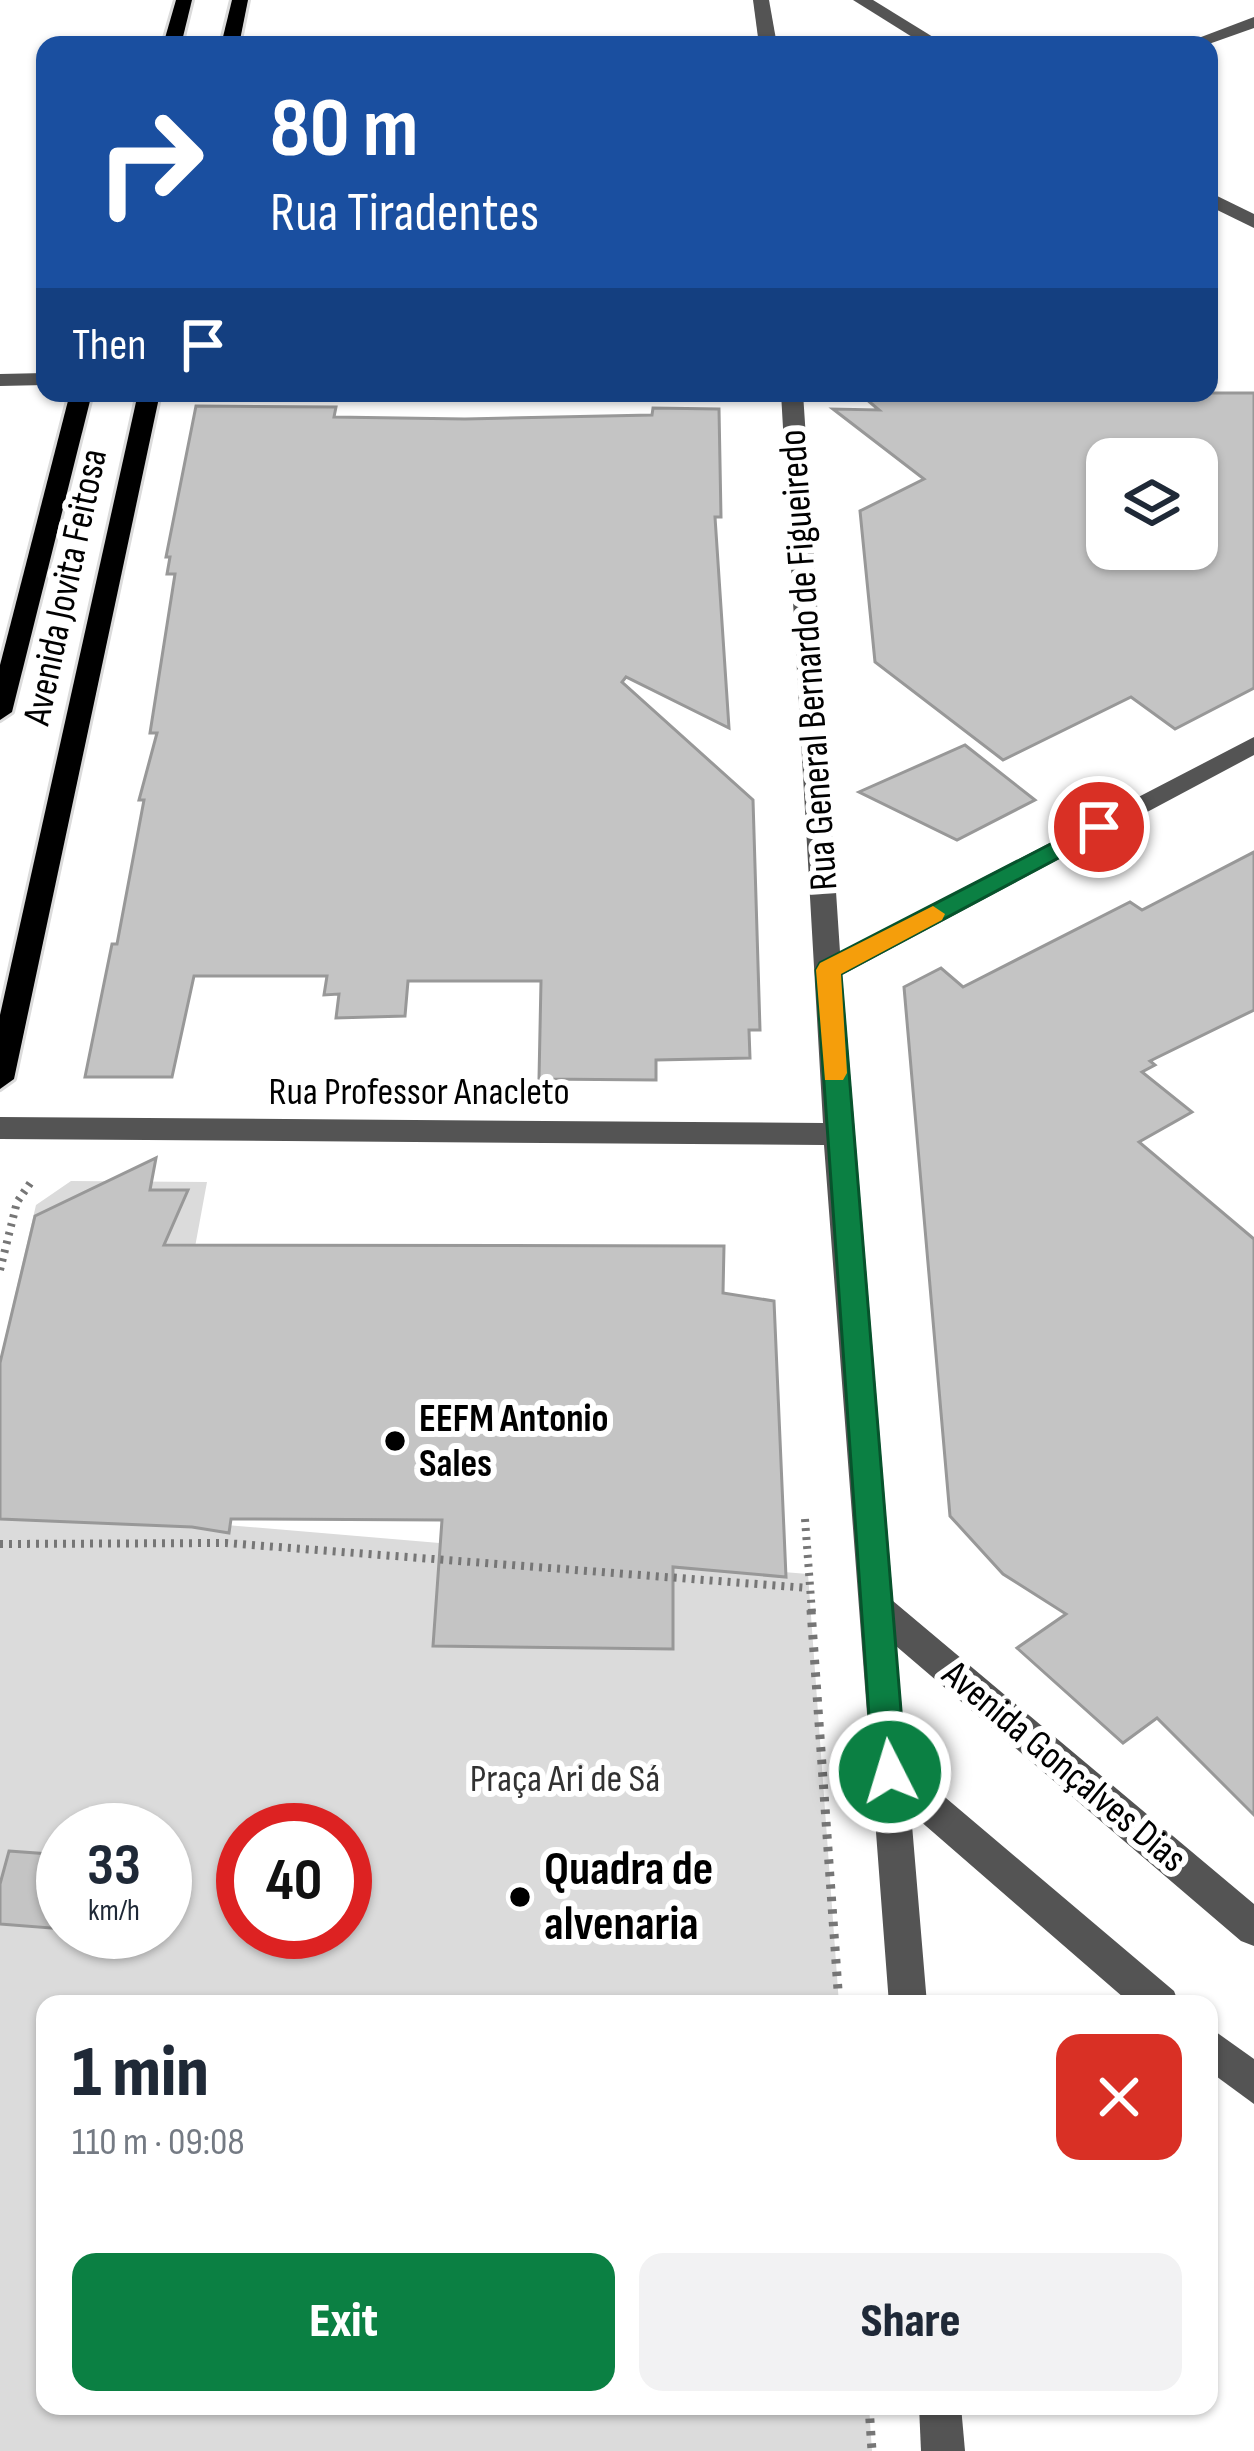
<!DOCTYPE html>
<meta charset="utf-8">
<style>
:root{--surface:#fff;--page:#f2f2f3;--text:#1f2937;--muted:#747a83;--accent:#0b8043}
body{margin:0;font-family:"Sofia Sans Condensed",sans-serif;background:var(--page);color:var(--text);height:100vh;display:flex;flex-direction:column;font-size:45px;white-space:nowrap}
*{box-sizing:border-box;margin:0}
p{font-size:39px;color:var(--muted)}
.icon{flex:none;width:66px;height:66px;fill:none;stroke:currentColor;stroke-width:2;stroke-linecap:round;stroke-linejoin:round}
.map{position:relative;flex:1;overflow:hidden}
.panel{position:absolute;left:36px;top:1995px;width:1182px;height:420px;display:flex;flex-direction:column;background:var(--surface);border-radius:24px;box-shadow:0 3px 9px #0004}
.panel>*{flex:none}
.guide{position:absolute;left:36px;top:36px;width:1182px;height:366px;border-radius:24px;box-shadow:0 3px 9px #0004;background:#1a4fa0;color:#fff;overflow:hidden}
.controls{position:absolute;left:1086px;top:438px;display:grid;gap:24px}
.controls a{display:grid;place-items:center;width:132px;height:132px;border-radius:24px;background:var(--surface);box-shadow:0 3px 9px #0004;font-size:60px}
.speed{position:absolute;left:36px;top:1803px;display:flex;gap:24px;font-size:60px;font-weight:700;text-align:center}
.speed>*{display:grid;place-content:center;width:156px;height:156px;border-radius:50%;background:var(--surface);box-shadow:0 3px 9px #0004;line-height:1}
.speed small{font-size:30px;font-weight:400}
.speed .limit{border:18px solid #d22;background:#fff;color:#111}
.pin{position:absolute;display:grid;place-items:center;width:102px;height:102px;color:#fff;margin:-51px;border:6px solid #fff;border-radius:50%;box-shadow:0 3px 12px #0007}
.me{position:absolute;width:132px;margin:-66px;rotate:355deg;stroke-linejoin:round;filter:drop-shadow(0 0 9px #0008)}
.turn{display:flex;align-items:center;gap:42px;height:252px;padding:0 36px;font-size:54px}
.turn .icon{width:156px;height:156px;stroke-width:2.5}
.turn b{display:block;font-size:84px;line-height:102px}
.then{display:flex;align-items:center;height:114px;padding:0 36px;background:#0003;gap:24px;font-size:45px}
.round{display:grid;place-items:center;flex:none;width:126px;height:126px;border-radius:24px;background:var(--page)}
.head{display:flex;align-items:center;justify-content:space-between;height:204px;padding:0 36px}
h1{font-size:72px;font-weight:800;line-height:90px}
.cta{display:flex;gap:24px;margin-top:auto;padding:24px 36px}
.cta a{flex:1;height:138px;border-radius:24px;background:var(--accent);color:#fff;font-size:48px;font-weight:800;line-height:138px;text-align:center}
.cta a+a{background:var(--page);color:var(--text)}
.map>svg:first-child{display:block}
</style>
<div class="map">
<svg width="1254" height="2451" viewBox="0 0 1254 2451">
<rect width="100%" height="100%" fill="#fff"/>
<path fill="#dbdbdb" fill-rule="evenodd" d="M 71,1181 L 207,1182 L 144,1524 L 214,1524 L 808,1574 L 839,2004 L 45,2004 L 45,2406 L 869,2406 L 872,2451 L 0,2451 L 0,1359 L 36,1205 ZM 63,1830 L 165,1830 L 165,1932 L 63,1932 ZM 243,1830 L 345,1830 L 345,1932 L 243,1932 Z"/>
<g fill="#c4c4c4" stroke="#989898" stroke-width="3" fill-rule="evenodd">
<path d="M 859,393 L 1254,393 L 1254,688 L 1175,729 L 1131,697 L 1003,760 L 875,662 L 860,511 L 924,479 L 833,409 L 879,410 ZM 1107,459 L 1197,459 L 1197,549 L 1107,549 Z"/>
<path d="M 196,406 L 336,407 L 334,417 L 465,419 L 652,415 L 653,408 L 719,409 L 721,517 L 715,517 L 729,728 L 626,677 L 622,682 L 753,800 L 760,1030 L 749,1030 L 750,1058 L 656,1060 L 656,1080 L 539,1079 L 541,981 L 408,981 L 405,1016 L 336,1018 L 339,994 L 324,995 L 327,976 L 194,976 L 172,1077 L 85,1077 L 112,944 L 117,944 L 144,800 L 139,800 L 157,733 L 150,733 L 175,574 L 167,574 L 170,557 L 166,557 Z"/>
<path d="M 965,745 L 1035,800 L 957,840 L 859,792 Z"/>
<path d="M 1254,852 L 1254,1010 L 1150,1061 L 1155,1065 L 1142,1072 L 1192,1112 L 1139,1142 L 1254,1239 L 1254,1815 L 1157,1718 L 1123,1743 L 1017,1648 L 1066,1614 L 1003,1574 L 950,1516 L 904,987 L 941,968 L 963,987 L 1130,902 L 1142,910 Z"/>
<path d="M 156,1158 L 150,1190 L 188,1190 L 164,1245 L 724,1246 L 723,1293 L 774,1301 L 786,1577 L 673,1567 L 673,1649 L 433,1646 L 442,1520 L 231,1519 L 229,1533 L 192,1527 L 0,1519 L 0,1363 L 35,1216 Z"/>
<path d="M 9,1851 L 63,1855 L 63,1929 L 0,1924 L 0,1884 Z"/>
</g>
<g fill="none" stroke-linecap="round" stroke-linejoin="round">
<defs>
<g id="major">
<path d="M 176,0 L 192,0 L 181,45 L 163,45 Z"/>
<path d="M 232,0 L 248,0 L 239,45 L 221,45 Z"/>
<path d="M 70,393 L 92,393 L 12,712 L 0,720 L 0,665 Z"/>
<path d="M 138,393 L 160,393 L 14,1079 L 0,1089 L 0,1015 Z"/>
</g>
</defs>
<use href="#major" stroke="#dbdbdb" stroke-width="6"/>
<g stroke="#767676" stroke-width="8" stroke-dasharray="3 6" stroke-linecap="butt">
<path d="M 0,1270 L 17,1202 L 31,1182"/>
<path d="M 805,1519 L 812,1613"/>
<path d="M 0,1544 L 226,1543 L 808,1588"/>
</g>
<g stroke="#767676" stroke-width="9" stroke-dasharray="4.5 8" stroke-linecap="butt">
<path d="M 811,1610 L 839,2004"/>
<path d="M 869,2406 L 872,2451"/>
</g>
<g fill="#545454" fill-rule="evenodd">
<path d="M 753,0 L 769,0 L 777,45 L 759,45 Z"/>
<path d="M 853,0 L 873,0 L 946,45 L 925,45 Z"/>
<path d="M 1254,17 L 1254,28 L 1206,45 L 1180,45 Z"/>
<path d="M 1209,192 L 1254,214 L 1254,228 L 1209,206 Z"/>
<path d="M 45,373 L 45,385 L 0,386 L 0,374 Z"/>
<path d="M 781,393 L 803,393 L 840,952 L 1254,737 L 1254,755 L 842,975 L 893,1601 L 1254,1904 L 1254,1946 L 1241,1941 L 896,1646 L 907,1765 L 1174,1991 L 1179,2004 L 1131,2004 L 911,1813 L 927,2004 L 889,2004 L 824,1145 L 0,1139 L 0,1117 L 823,1123 Z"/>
<path d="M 1209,2027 L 1254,2059 L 1254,2104 L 1209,2071 Z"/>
<path d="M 919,2406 L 961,2406 L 965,2451 L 921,2451 Z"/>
</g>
<use href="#major" fill="#000" fill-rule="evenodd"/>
</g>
<path fill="#0b8043" stroke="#07532c" stroke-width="3" d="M 1099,819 L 1107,821 L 1107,832 L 841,974 L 906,1772 L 901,1782 L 890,1787 L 878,1782 L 873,1772 L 816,970 L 820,963 Z"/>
<path fill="#f59e0b" d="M 933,906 L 945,914 L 942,920 L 841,974 L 847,1073 L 843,1080 L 825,1080 L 816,970 L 820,963 Z"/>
<g fill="#000" stroke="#fff" stroke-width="4.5">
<circle cx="395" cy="1441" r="12"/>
<circle cx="520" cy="1897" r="12"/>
</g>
<g text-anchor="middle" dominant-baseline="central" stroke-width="12" stroke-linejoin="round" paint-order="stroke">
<g font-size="39" fill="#000" stroke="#fff">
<text transform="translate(66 587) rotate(-78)">Avenida Jovita Feitosa</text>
<text transform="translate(809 660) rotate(-94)">Rua General Bernardo de Figueiredo</text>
<text x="419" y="1092">Rua Professor Anacleto</text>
<text transform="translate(1064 1767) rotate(40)">Avenida Gonçalves Dias</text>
</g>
<g font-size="39" font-weight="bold" fill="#000" stroke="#fff" text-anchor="start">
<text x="419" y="1419">EEFM Antonio<tspan x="419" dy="45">Sales</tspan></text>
</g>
<g font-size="39" fill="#323232" stroke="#fff">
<text x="565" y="1779">Praça Ari de Sá</text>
</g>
<g font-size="48" font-weight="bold" fill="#000" stroke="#fff" text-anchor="start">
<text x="544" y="1869">Quadra de<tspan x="544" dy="55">alvenaria</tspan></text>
</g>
</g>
</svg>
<div class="controls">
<a><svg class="icon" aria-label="layers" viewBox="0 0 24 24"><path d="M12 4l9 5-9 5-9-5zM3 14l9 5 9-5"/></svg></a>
</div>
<div class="speed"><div>33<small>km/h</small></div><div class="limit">40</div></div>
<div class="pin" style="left:1099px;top:827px;background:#d93025"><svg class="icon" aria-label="arrive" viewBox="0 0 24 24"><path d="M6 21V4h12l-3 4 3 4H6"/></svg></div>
<svg class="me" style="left:890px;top:1772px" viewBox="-20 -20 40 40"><circle r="17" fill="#0b8043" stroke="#fff" stroke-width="3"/><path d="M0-11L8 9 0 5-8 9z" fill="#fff"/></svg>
<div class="guide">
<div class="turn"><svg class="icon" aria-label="right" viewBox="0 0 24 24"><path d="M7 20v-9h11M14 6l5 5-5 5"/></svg><div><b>80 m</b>Rua Tiradentes</div></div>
<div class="then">Then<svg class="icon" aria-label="arrive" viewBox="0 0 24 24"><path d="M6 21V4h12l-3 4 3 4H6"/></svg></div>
</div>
<section class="panel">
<div class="head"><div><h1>1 min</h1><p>110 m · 09:08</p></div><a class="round" style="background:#d93025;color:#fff"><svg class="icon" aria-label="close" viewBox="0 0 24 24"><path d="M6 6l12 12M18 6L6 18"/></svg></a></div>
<div class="cta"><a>Exit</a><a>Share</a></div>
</section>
</div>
